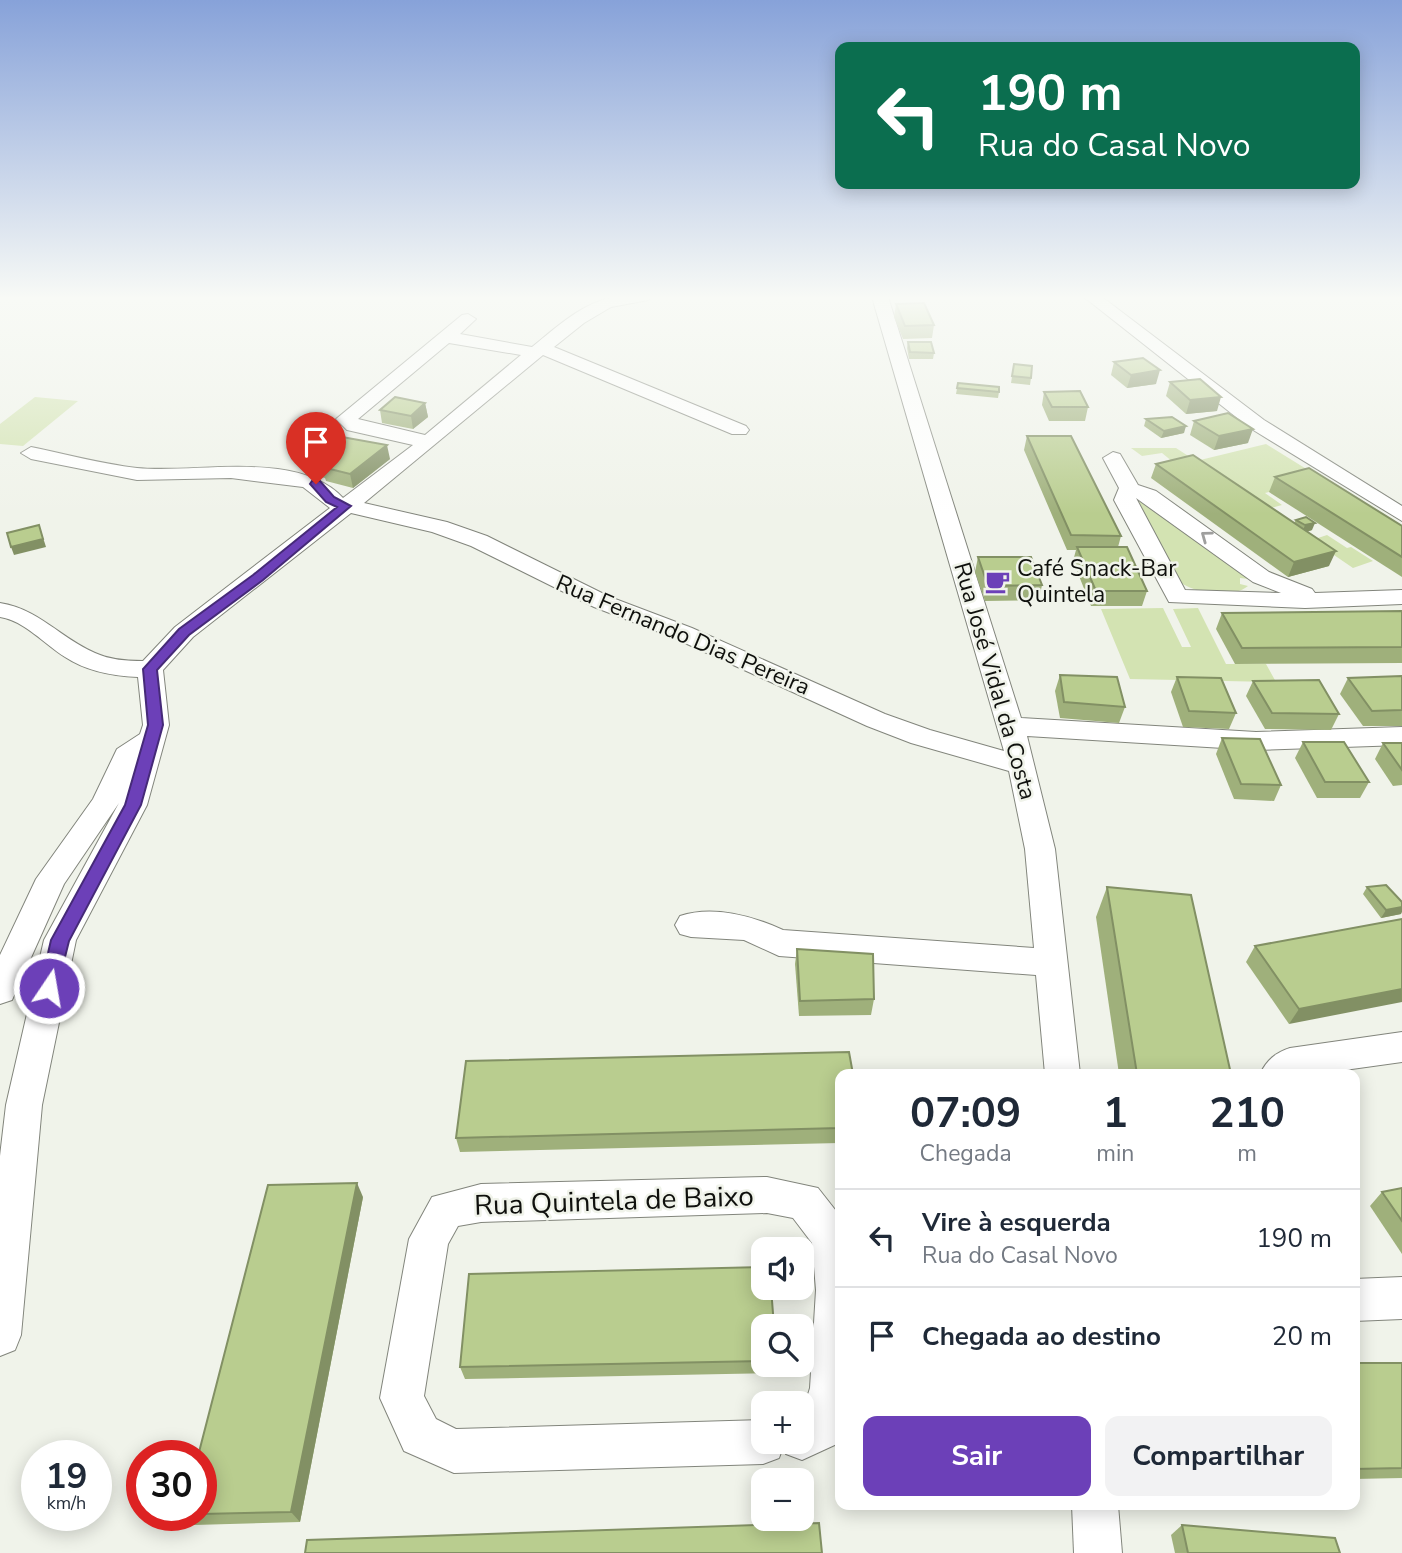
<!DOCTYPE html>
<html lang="pt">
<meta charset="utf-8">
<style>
:root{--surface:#fff;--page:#f2f2f3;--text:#1f2937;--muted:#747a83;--line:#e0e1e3;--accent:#6c40b8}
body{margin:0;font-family:"Nunito Sans",sans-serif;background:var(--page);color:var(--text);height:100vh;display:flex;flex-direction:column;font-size:26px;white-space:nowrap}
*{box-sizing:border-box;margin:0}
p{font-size:23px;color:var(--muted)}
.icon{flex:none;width:38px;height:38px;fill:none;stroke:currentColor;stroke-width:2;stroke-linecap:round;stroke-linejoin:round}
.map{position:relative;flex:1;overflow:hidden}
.panel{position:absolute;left:835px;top:1069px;width:525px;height:441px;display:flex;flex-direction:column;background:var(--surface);border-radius:14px;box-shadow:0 4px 18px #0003}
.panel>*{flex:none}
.top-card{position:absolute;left:835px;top:42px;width:525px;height:147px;border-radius:14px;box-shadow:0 4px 18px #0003;background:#0b6e4f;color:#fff;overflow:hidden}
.fabs{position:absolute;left:751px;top:1237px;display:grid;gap:14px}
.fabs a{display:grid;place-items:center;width:63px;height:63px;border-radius:14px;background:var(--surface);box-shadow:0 4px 18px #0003;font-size:35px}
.speed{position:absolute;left:21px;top:1440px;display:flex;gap:14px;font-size:35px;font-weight:700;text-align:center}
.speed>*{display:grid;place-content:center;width:91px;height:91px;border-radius:50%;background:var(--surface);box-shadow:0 4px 18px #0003;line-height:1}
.speed small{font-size:18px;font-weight:400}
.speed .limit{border:10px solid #d22;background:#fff;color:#111}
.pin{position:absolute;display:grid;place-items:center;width:60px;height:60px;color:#fff;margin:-72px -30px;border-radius:50% 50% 50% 0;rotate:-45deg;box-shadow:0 0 7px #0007}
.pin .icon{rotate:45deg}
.me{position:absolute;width:77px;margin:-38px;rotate:12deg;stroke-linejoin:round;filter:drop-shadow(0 0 5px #0008)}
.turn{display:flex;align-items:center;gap:24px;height:147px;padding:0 28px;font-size:32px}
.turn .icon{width:91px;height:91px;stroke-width:2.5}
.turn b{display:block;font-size:49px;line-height:60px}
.eta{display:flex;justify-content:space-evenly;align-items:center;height:119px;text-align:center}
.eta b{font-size:42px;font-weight:700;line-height:49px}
.action{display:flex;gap:14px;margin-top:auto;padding:14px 28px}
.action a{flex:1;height:80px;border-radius:14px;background:var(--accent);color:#fff;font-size:28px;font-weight:700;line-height:80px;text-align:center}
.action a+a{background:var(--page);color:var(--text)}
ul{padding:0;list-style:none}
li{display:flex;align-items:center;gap:21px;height:98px;padding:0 28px;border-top:2px solid var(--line)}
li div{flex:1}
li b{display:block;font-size:26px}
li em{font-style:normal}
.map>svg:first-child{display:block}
</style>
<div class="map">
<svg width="1402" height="1553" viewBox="0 0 1402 1553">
<rect width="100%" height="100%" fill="#f0f3ea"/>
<g fill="#d3e3b2">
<path d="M 35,397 L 78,401 L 23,446 L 0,444 L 0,424 Z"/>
<path d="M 1266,444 L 1321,478 L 1265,493 L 1282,505 L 1267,509 L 1168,474 L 1155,465 L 1173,462 L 1162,453 L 1142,456 L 1131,448 L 1176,448 L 1196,461 Z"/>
<path d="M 1144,501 L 1249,579 L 1240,578 L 1240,584 L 1248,586 C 1228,601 1192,593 1174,578 L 1137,502 Z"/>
<path d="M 1327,535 L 1347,548 L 1351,547 L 1373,561 L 1353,568 L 1312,540 Z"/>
<path d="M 1163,608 L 1182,647 L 1191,647 L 1173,609 L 1198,608 L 1226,664 L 1266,664 L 1276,682 L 1130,679 L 1101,609 Z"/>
</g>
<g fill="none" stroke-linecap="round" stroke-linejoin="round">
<defs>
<g id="minor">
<path d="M 615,297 L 650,297 L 648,300 L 611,307 L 584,323 L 554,347 L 746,426 L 749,430 L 746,434 L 732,434 L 543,355 L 364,503 L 447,522 L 487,536 L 610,597 L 692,628 L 885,714 L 930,730 L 1004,751 L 872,297 L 888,297 L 1021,718 L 1256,732 L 1402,727 L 1402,745 L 1256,750 L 1027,736 L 1055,849 L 1080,1074 L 1045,1074 L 1036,975 L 779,956 L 744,940 L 691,937 L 680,934 L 675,925 L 680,916 C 713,905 753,916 783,930 L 1034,948 L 1025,849 L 1009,771 L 911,743 L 867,726 L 674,638 L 594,607 L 471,546 L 432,532 L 351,513 L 193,637 L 163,670 L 169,725 L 147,805 L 76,940 L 42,1105 L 21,1335 L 15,1350 L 0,1356 L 0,1156 L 6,1105 L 44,940 L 119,803 L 64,884 L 12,1000 L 0,1004 L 0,955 L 36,879 L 93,799 L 117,749 L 140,734 L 143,725 L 138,677 C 113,676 86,671 65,657 C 44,644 25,621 0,617 L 0,603 C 39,609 60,638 95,653 C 110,660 127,661 143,661 L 175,627 L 330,508 L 303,487 L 231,478 L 137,480 L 31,459 L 21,453 L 31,447 C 66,454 102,464 137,468 C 197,474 297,449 343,498 L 413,445 L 347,430 L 336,419 L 462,315 L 468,314 L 476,319 L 460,334 L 532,347 C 557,327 583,302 615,297 ZM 449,343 L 521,355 L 425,435 L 358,419 Z"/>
<path d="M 1084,297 L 1102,297 L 1264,420 L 1402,506 L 1402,521 L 1250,428 Z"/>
<path d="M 1113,452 L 1120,454 L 1138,485 L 1156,491 L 1269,572 L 1312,589 L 1315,593 L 1402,590 L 1402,604 L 1305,608 L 1169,602 L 1114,500 L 1119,488 L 1103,458 ZM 1136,498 L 1253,582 L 1281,593 L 1185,590 Z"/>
<path d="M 1402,1032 L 1402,1062 L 1316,1074 L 1260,1074 C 1267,1060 1275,1053 1290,1048 Z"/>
<path d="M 767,1177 L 818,1188 L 840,1216 L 839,1443 L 802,1460 L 786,1454 L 783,1447 L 779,1458 L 763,1464 L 454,1473 L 404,1451 L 380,1398 L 409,1239 L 432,1197 L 481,1184 ZM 767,1213 L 793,1218 L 812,1243 L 816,1290 L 810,1388 L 802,1414 L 802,1442 L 763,1442 L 763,1420 L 456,1429 L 436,1419 L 424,1396 L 448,1244 L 458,1226 L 481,1222 Z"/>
<path d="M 1402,1277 L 1402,1319 L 1354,1321 L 1354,1279 Z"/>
<path d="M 1072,1505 L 1118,1505 L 1122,1553 L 1074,1553 Z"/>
</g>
</defs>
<use href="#minor" stroke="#82857c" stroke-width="2"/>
<use href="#minor" fill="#fff" fill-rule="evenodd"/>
</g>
<g fill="#9fb07b">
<path d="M 896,304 L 934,325 L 932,338 L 903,339 L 894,317 Z"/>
<path d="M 908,342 L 934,353 L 933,359 L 909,359 L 907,348 Z"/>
<path d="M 1114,362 L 1156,384 L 1127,388 L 1111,375 Z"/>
<path d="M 1014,364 L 1031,378 L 1030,385 L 1011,383 Z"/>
<path d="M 1170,382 L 1217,411 L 1186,414 L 1166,396 Z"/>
<path d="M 958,383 L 999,392 L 998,398 L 956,394 Z"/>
<path d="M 1044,392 L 1088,407 L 1085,421 L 1049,421 L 1042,405 Z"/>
<path d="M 425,403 L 428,417 L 413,429 L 382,423 L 380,410 Z"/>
<path d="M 1146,419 L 1184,433 L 1161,438 L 1144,426 Z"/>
<path d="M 1194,421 L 1248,443 L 1214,450 L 1190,435 Z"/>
<path d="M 1027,436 L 1121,536 L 1118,547 L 1147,591 L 1142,606 L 1091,606 L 1073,561 L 1076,550 L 1067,550 L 1024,450 Z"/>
<path d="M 390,459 L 353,488 L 326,481 L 325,478 L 313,475 L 309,461 Z"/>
<path d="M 1156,464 L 1294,523 L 1296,520 L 1312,530 L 1307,532 L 1329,566 L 1288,577 L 1151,478 Z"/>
<path d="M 1275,477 L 1402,526 L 1402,577 L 1269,492 Z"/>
<path d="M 978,557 L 1042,585 L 1039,600 L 985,601 L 975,572 Z"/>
<path d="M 1402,611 L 1402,663 L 1235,664 L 1216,629 L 1222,613 Z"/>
<path d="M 1060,675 L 1125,707 L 1119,723 L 1060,718 L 1055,691 Z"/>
<path d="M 1402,676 L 1402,726 L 1363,726 L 1340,694 L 1348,678 Z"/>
<path d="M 1177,677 L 1236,713 L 1229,729 L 1183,727 L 1171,692 Z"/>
<path d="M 1253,681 L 1339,714 L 1331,730 L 1265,729 L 1246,696 Z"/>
<path d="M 1222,738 L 1281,785 L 1274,801 L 1234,799 L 1216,754 Z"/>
<path d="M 1303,742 L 1369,782 L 1360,798 L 1317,798 L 1295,758 Z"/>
<path d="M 1383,743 L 1402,743 L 1402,785 L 1393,786 L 1375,759 Z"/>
<path d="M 1107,887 L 1231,1074 L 1119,1074 L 1096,917 Z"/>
<path d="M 1367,887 L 1401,914 L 1381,918 L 1363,894 Z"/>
<path d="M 1402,919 L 1289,1024 L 1246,962 L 1255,946 Z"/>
<path d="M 797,949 L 874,999 L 871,1015 L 799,1016 L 795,964 Z"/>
<path d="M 840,1074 L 840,1143 L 460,1152 L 456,1138 Z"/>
<path d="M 1402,1188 L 1402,1254 L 1370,1206 L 1382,1192 Z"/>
<path d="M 363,1197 L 300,1522 L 194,1525 L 184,1516 L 201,1516 L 201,1456 Z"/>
<path d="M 763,1326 L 763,1365 L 776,1365 L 775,1373 L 465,1379 L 460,1367 Z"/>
<path d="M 1354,1363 L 1402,1363 L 1402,1478 L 1354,1479 Z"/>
<path d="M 1182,1525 L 1340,1553 L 1175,1553 L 1171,1535 Z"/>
</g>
<g fill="#829064">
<path d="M 1160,370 L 1156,384 L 1127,388 L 1131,375 Z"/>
<path d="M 1221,397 L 1217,411 L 1186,414 L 1190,400 Z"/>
<path d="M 425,403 L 428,417 L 413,429 L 411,416 Z"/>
<path d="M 1186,426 L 1184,433 L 1161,438 L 1164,431 Z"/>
<path d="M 1253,429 L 1248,443 L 1214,450 L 1219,436 Z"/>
<path d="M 387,445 L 390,459 L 353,488 L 350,474 Z"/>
<path d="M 1315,523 L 1312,530 L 1302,533 L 1305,525 Z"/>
<path d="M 39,525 L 46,547 L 14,555 L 11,547 Z"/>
<path d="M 1336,551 L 1329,566 L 1288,577 L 1294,562 Z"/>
<path d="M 1402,907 L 1402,912 L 1401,914 L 1381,918 L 1386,910 Z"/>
<path d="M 1402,989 L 1402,1002 L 1289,1024 L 1299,1009 Z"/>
<path d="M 357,1183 L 363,1197 L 300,1522 L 291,1512 Z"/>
</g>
<g fill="#b9cd8f" stroke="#829064" stroke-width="2">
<path d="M 924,303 L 934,325 L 905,326 L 896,304 Z"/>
<path d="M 908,342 L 931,342 L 934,353 L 910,352 Z"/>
<path d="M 1143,358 L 1160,370 L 1131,375 L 1114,362 Z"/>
<path d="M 1014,364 L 1032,366 L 1031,378 L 1012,376 Z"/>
<path d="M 1200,379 L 1221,397 L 1190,400 L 1170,382 Z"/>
<path d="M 958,383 L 999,387 L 999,392 L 957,388 Z"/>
<path d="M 1080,391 L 1088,407 L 1052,407 L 1044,392 Z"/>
<path d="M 395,397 L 425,403 L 411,416 L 380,410 Z"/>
<path d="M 1228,413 L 1253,429 L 1219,436 L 1194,421 Z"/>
<path d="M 1172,417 L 1186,426 L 1164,431 L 1146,419 Z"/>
<path d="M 1027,436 L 1071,436 L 1121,536 L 1071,535 Z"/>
<path d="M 342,437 L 387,445 L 350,474 L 322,467 L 325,465 L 309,461 Z"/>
<path d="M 1193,455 L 1336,551 L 1294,562 L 1156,464 Z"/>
<path d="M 1309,468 L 1402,526 L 1402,557 L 1275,477 Z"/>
<path d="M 1306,517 L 1315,523 L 1305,525 L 1296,520 Z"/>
<path d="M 39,525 L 43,539 L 11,547 L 7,533 Z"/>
<path d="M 1077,547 L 1127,547 L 1147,591 L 1096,591 Z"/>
<path d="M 978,557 L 1031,557 L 1042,585 L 988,586 Z"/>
<path d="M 1402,611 L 1402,647 L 1242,648 L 1222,613 Z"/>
<path d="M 1060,675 L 1117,677 L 1125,707 L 1064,702 Z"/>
<path d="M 1402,676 L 1402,710 L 1372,711 L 1348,678 Z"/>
<path d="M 1177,677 L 1221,678 L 1236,713 L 1189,711 Z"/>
<path d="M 1319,680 L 1339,714 L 1272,713 L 1253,681 Z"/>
<path d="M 1222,738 L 1260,739 L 1281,785 L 1241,784 Z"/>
<path d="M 1303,742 L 1344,742 L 1369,782 L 1325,782 Z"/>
<path d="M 1383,743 L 1402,743 L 1402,770 Z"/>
<path d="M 1386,885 L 1402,902 L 1402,907 L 1386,910 L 1367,887 Z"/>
<path d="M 1107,887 L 1191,895 L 1231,1074 L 1137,1074 Z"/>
<path d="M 1402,919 L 1402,989 L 1299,1009 L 1255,946 Z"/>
<path d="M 797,949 L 873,954 L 874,999 L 800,1001 Z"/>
<path d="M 849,1052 L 853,1074 L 840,1074 L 840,1128 L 456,1138 L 466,1061 Z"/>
<path d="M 357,1183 L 291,1512 L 201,1514 L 201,1456 L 198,1456 L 268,1185 Z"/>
<path d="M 1402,1188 L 1402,1221 L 1382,1192 Z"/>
<path d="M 763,1267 L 763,1288 L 771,1288 L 774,1326 L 763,1326 L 763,1361 L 460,1367 L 469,1274 Z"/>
<path d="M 1354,1363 L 1402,1363 L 1402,1468 L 1354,1469 Z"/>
<path d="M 819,1523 L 822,1553 L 305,1553 L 307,1540 Z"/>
<path d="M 1182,1525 L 1335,1538 L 1340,1553 L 1188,1553 Z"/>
</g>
<defs><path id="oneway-chevron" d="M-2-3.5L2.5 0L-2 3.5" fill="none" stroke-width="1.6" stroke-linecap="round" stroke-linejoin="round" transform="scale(1.75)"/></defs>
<use stroke="#9f9f9e" href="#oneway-chevron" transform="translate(1206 536) rotate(-144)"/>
<linearGradient id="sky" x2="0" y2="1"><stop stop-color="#87a2d9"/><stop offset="0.58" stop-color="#f8faf6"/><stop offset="1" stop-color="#f8faf6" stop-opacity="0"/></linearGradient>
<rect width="1402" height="514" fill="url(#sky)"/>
<path fill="#6c40b8" stroke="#462a78" stroke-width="2" d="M 312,481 L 320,481 L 334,497 L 351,506 L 263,580 L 189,635 L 157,670 L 163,725 L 141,805 L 69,941 L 56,993 L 43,993 L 40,988 L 51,940 L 125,805 L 148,725 L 143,669 L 179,629 L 253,575 L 337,507 L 326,502 L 310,484 Z"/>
<defs>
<symbol id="cafe-bare" viewBox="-9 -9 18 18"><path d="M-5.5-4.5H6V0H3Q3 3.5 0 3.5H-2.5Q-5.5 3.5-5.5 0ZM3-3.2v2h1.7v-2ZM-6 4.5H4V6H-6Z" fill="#6c40b8" stroke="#f0f3ea" stroke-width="2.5" paint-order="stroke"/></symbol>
</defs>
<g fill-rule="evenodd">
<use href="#cafe-bare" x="980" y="564" width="35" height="35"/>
</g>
<g text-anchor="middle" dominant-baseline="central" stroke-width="5" stroke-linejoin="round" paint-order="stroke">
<g font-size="23" fill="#0f100d" stroke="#f0f3ea" text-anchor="start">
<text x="1017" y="568">Café Snack-Bar<tspan x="1017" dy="26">Quintela</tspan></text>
</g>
<g font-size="23" fill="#0f100d" stroke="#f0f3ea">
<text transform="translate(683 635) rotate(23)">Rua Fernando Dias Pereira</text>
<text transform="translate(995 681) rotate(74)">Rua José Vidal da Costa</text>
</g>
<g font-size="28" fill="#0f100d" stroke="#f0f3ea">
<text transform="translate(614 1201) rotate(-2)">Rua Quintela de Baixo</text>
</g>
</g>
</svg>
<div class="fabs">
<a><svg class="icon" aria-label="sound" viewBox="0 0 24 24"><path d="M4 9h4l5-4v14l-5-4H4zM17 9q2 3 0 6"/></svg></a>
<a><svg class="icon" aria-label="search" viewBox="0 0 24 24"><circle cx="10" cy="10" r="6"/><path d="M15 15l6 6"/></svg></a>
<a>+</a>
<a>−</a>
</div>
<div class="speed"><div>19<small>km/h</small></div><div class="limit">30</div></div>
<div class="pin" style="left:316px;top:484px;background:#d93025"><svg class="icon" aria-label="arrive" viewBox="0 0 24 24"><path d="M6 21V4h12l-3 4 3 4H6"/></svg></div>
<svg class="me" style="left:49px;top:988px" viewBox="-20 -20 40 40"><circle r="17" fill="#6c40b8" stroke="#fff" stroke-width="3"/><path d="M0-11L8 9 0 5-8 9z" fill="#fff"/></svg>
<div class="top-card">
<div class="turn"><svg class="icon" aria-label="left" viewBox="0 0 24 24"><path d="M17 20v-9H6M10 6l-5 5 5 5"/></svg><div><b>190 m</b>Rua do Casal Novo</div></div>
</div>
<section class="panel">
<div class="eta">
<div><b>07:09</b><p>Chegada</p></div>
<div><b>1</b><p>min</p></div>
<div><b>210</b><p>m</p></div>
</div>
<ul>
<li><svg class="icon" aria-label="left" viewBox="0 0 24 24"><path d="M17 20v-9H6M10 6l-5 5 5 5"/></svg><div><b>Vire à esquerda</b><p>Rua do Casal Novo</p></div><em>190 m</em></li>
<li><svg class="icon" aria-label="arrive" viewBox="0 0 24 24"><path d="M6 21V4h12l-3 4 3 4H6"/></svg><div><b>Chegada ao destino</b></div><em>20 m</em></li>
</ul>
<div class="action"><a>Sair</a><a>Compartilhar</a></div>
</section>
</div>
